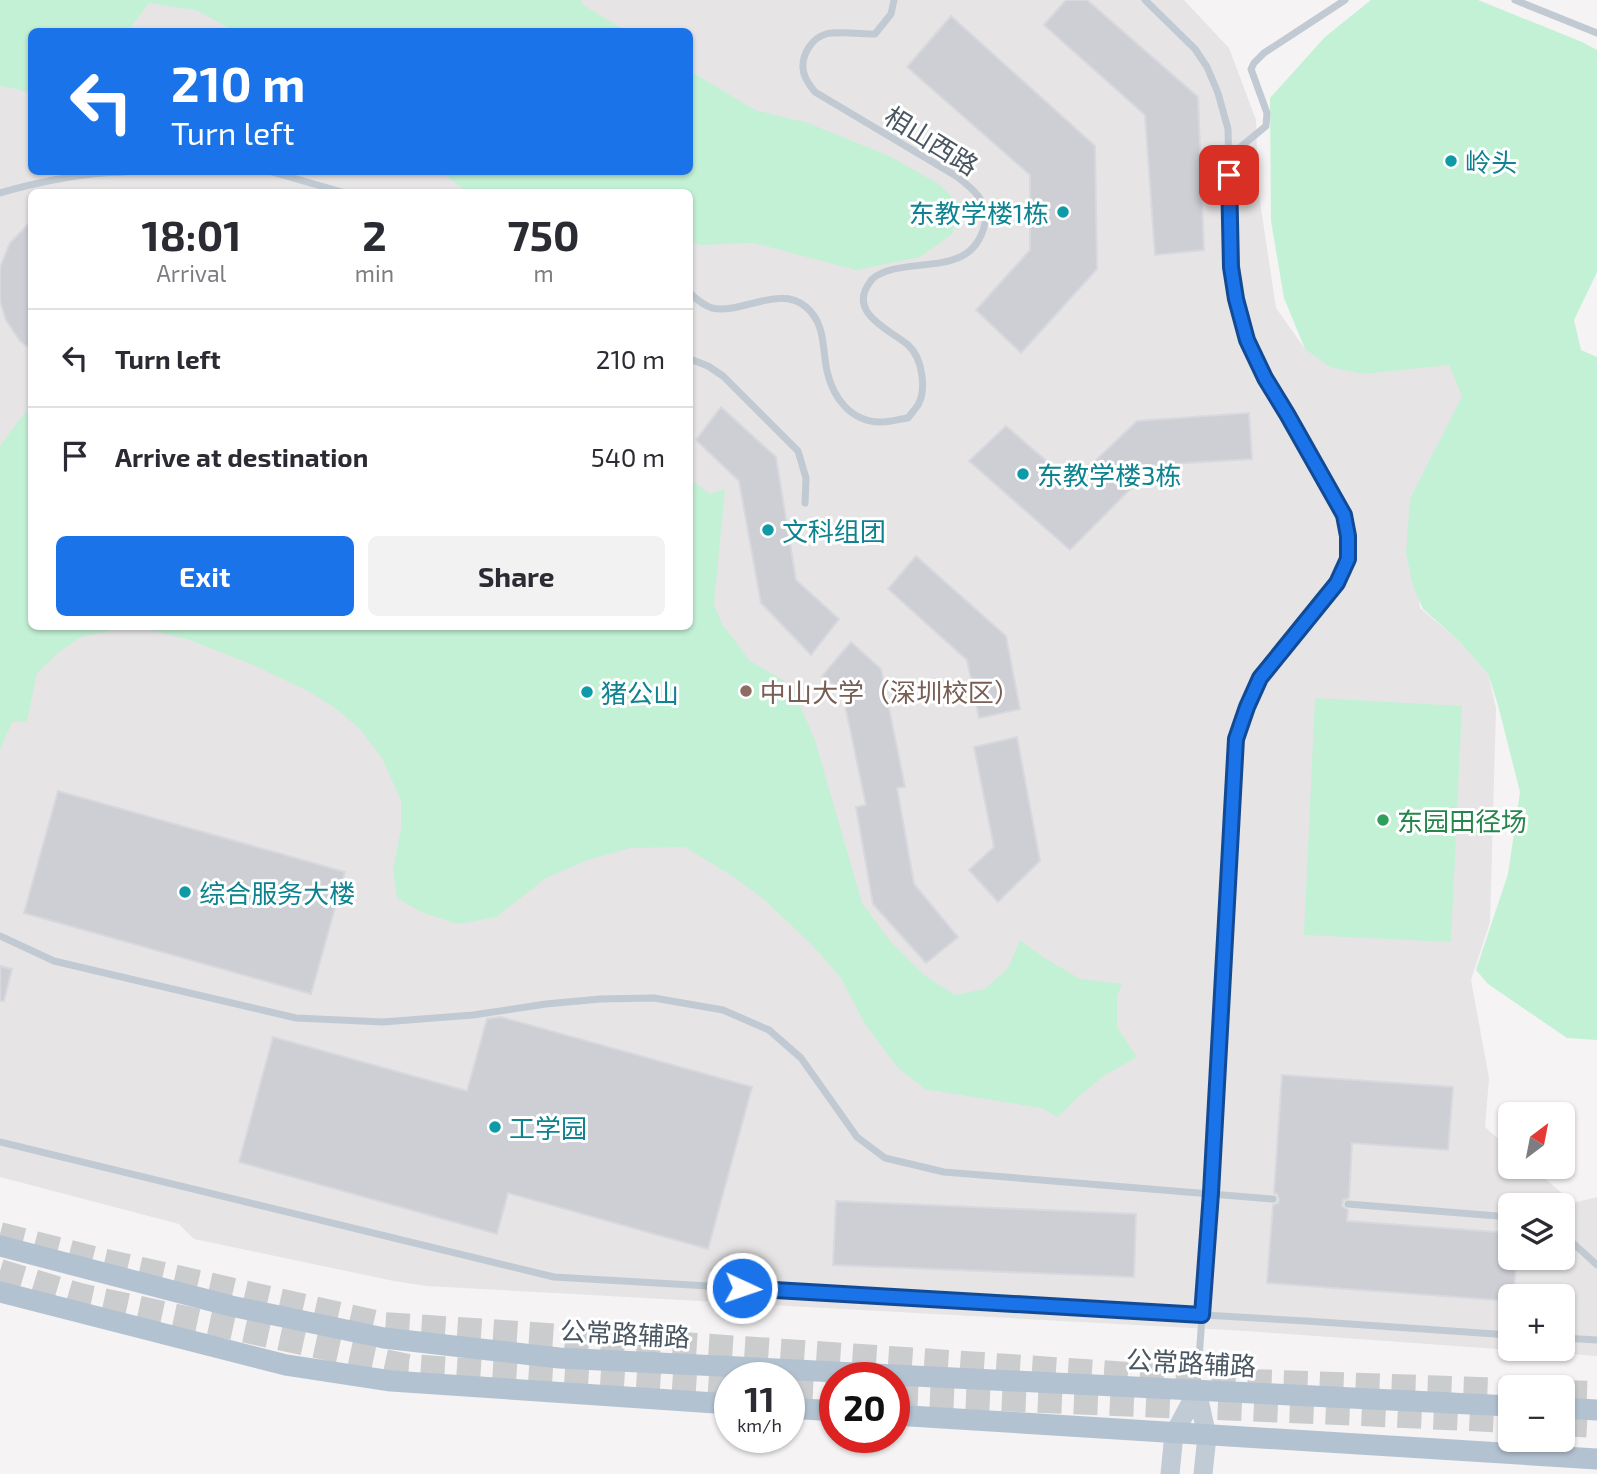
<!DOCTYPE html>
<meta charset="utf-8">
<style>
:root{--surface:#fff;--page:#f2f2f3;--text:#2b2b33;--muted:#7c7c81;--line:#e1e1e2;--accent:#1a73e8}
body{margin:0;font-family:"Exo 2","Noto Sans SC",sans-serif;background:var(--page);color:var(--text);height:100vh;display:flex;flex-direction:column;font-size:26px;white-space:nowrap}
*{box-sizing:border-box;margin:0}
p{font-size:23px;color:var(--muted)}
.icon{flex:none;width:38px;height:38px;fill:none;stroke:currentColor;stroke-width:2;stroke-linecap:round;stroke-linejoin:round}
.map{position:relative;flex:1;overflow:hidden}
.panel{position:absolute;left:28px;top:189px;width:665px;height:441px;display:flex;flex-direction:column;background:var(--surface);border-radius:10px;box-shadow:0 2px 5px #0004}
.panel>*{flex:none}
.guide{position:absolute;left:28px;top:28px;width:665px;height:147px;border-radius:10px;box-shadow:0 2px 5px #0004;background:#1a73e8;color:#fff;overflow:hidden}
.needle{width:46px;rotate:32deg}
.tools{position:absolute;left:1498px;top:1102px;display:grid;gap:14px}
.tools a{display:grid;place-items:center;width:77px;height:77px;border-radius:10px;background:var(--surface);box-shadow:0 2px 5px #0004;font-size:35px}
.speed{position:absolute;left:714px;top:1362px;display:flex;gap:14px;font-size:35px;font-weight:700;text-align:center}
.speed>*{display:grid;place-content:center;width:91px;height:91px;border-radius:50%;background:var(--surface);box-shadow:0 2px 5px #0004;line-height:1}
.speed small{font-size:18px;font-weight:400}
.speed .limit{border:10px solid #d22;background:#fff;color:#111}
.pin{position:absolute;display:grid;place-items:center;width:60px;height:60px;color:#fff;margin:-30px;border-radius:14px;box-shadow:0 4px 10px #0006}
.me{position:absolute;width:77px;margin:-38px;rotate:93deg;stroke-linejoin:round;filter:drop-shadow(0 0 5px #0008)}
.turn{display:flex;align-items:center;gap:24px;height:147px;padding:0 28px;font-size:32px}
.turn .icon{width:91px;height:91px;stroke-width:2.5}
.turn b{display:block;font-size:49px;line-height:60px}
.eta{display:flex;justify-content:space-evenly;align-items:center;height:119px;text-align:center}
.eta b{font-size:42px;font-weight:700;line-height:49px}
.cta{display:flex;gap:14px;margin-top:auto;padding:14px 28px}
.cta a{flex:1;height:80px;border-radius:10px;background:var(--accent);color:#fff;font-size:28px;font-weight:700;line-height:80px;text-align:center}
.cta a+a{background:var(--page);color:var(--text)}
ul{padding:0;list-style:none}
li{display:flex;align-items:center;gap:21px;height:98px;padding:0 28px;border-top:2px solid var(--line)}
li div{flex:1}
li b{display:block;font-size:26px}
li em{font-style:normal}
.map>svg:first-child{display:block}
</style>
<div class="map">
<svg width="1597" height="1474" viewBox="0 0 1597 1474">
<rect width="100%" height="100%" fill="#f5f3f3"/>
<path fill="#e6e4e5" fill-rule="evenodd" d="M 0,0 L 1184,0 L 1229,48 L 1256,120 L 1258,188 L 1276,308 L 1305,349 L 1449,353 L 1472,416 L 1414,538 L 1420,608 L 1459,641 L 1488,674 L 1496,708 L 1490,922 L 1471,980 L 1489,1078 L 1485,1127 L 1510,1149 L 1510,1167 L 1532,1167 L 1573,1203 L 1597,1197 L 1597,1356 L 1246,1331 L 426,1286 L 394,1281 L 194,1239 L 179,1224 L 0,1177 ZM 32,32 L 690,32 L 690,172 L 32,172 ZM 32,192 L 690,192 L 690,626 L 32,626 ZM 1510,1206 L 1563,1206 L 1563,1258 L 1510,1258 ZM 1510,1297 L 1563,1297 L 1563,1349 L 1510,1349 Z"/>
<g fill="#c3f1d5">
<path d="M 0,0 L 581,0 L 583,5 L 626,31 L 235,31 L 196,10 L 149,3 L 128,31 L 32,32 L 31,94 L 17,89 L 0,86 Z"/>
<path d="M 1371,0 L 1478,0 L 1582,42 L 1597,50 L 1597,272 L 1574,320 L 1581,350 L 1597,357 L 1597,1040 L 1567,1038 L 1488,984 L 1476,970 L 1508,874 L 1520,792 L 1498,705 L 1488,674 L 1459,641 L 1423,609 L 1413,586 L 1406,553 L 1410,499 L 1462,396 L 1449,365 L 1363,374 L 1330,367 L 1305,349 L 1284,298 L 1271,221 L 1270,98 L 1325,37 Z"/>
<path d="M 690,71 L 755,110 L 808,123 L 889,156 L 939,184 L 959,205 L 952,234 L 920,257 L 856,270 L 754,243 L 700,245 L 690,241 L 690,192 L 467,192 L 441,172 L 690,172 Z"/>
<path d="M 31,410 L 32,626 L 690,626 L 690,479 L 710,494 L 725,489 L 714,604 L 722,624 L 750,661 L 783,680 L 795,694 L 815,740 L 862,903 L 890,941 L 924,975 L 955,995 L 985,989 L 1008,968 L 1020,940 L 1043,957 L 1080,979 L 1122,984 L 1117,996 L 1117,1027 L 1137,1057 L 1105,1075 L 1079,1096 L 1058,1117 L 1041,1108 L 925,1089 L 897,1067 L 865,1024 L 841,978 L 813,946 L 765,900 L 734,877 L 685,847 L 630,848 L 588,860 L 546,878 L 496,917 L 458,924 L 421,912 L 397,898 L 393,869 L 401,829 L 401,800 L 382,758 L 359,728 L 335,708 L 308,691 L 251,664 L 190,640 L 149,630 L 118,629 L 81,637 L 60,651 L 37,673 L 27,721 L 12,722 L 0,750 L 0,446 L 26,411 Z"/>
<path d="M 1315,698 L 1462,706 L 1451,942 L 1304,935 Z"/>
</g>
<g fill="#cdcfd5" stroke="#d7d9de" stroke-width="2">
<path d="M 1066,0 L 1087,0 L 1198,97 L 1204,250 L 1155,255 L 1145,115 L 1044,25 Z"/>
<path d="M 951,16 L 1095,146 L 1097,269 L 1021,353 L 976,310 L 1030,250 L 1030,175 L 907,67 Z"/>
<path d="M 32,220 L 32,350 L 20,341 L 6,320 L 0,301 L 0,267 L 10,243 Z"/>
<path d="M 721,407 L 776,457 L 796,580 L 839,619 L 811,655 L 761,603 L 739,481 L 696,440 Z"/>
<path d="M 1249,413 L 1252,459 L 1154,465 L 1070,550 L 969,461 L 1006,426 L 1072,483 L 1137,421 Z"/>
<path d="M 916,556 L 1006,636 L 1020,709 L 979,718 L 967,660 L 888,589 Z"/>
<path d="M 851,642 L 881,669 L 905,787 L 897,788 L 914,884 L 958,937 L 926,963 L 873,904 L 856,807 L 866,805 L 842,691 L 822,676 Z"/>
<path d="M 1017,737 L 1040,861 L 998,902 L 969,870 L 994,847 L 974,747 Z"/>
<path d="M 58,791 L 345,872 L 311,994 L 24,913 Z"/>
<path d="M 0,966 L 12,969 L 4,1001 L 0,1001 Z"/>
<path d="M 501,1017 L 752,1087 L 708,1249 L 508,1193 L 497,1234 L 239,1162 L 273,1037 L 467,1091 L 487,1019 Z"/>
<path d="M 1282,1075 L 1453,1087 L 1448,1150 L 1352,1143 L 1349,1198 L 1343,1200 L 1342,1206 L 1348,1210 L 1347,1221 L 1510,1233 L 1510,1258 L 1516,1258 L 1514,1297 L 1510,1297 L 1510,1301 L 1267,1283 L 1273,1205 L 1278,1203 L 1279,1199 L 1277,1194 L 1274,1193 Z"/>
<path d="M 836,1201 L 1136,1214 L 1134,1277 L 833,1265 Z"/>
</g>
<g fill="none" stroke-linecap="round" stroke-linejoin="round">
<g stroke="#caccce" stroke-width="24" stroke-dasharray="24 12" stroke-linecap="butt">
<path d="M 0,1234 L 93,1258 L 384,1324 L 1218,1380 L 1510,1390"/>
<path d="M 0,1271 L 80,1295 L 408,1366 L 730,1387"/>
<path d="M 789,1390 L 835,1392"/>
<path d="M 1563,1392 L 1597,1393"/>
<path d="M 894,1395 L 1339,1413 L 1510,1421"/>
<path d="M 1563,1424 L 1597,1426"/>
</g>
<g stroke="#c1cad2" stroke-width="7">
<path d="M 1145,0 L 1195,49 L 1207,67 L 1218,93 L 1228,129 L 1231,267 L 1236,299 L 1247,340 L 1265,378 L 1287,414 L 1344,515 L 1348,536 L 1348,560 L 1337,583 L 1260,678 L 1247,707 L 1236,739 L 1211,1193 L 1197,1386"/>
<path d="M 1515,0 L 1597,33"/>
<path d="M 1229,152 L 1238,149 L 1266,126 L 1267,113 L 1251,69 L 1254,63 L 1264,53 L 1345,0"/>
<path d="M 272,172 L 342,192"/>
<path d="M 0,193 C 41,181 82,173 124,172"/>
<path d="M 690,293 C 696,299 703,305 712,308 C 740,315 779,284 806,307 C 826,324 822,348 827,371 C 833,398 851,422 881,422 C 890,422 899,419 908,418 C 911,414 915,409 918,405 C 927,389 922,357 908,345 C 889,329 847,313 870,282 C 873,277 881,273 887,271 C 925,259 974,274 985,223 C 989,201 972,188 956,176 L 815,92 C 810,86 803,77 803,68 C 802,54 812,38 826,34 C 837,31 862,34 875,34 L 891,14 L 894,0"/>
<path d="M 690,359 L 708,366 L 723,376 L 798,451 L 806,478 L 805,503"/>
<path d="M 0,936 L 54,961 L 296,1018 L 383,1022 L 473,1015 L 546,1004 L 600,999 L 654,998 L 723,1010 L 769,1030 L 801,1058 L 857,1137 L 885,1158 L 944,1172 L 1273,1199"/>
<path d="M 0,1142 L 554,1277 L 1306,1321 L 1510,1335"/>
<path d="M 1348,1204 L 1510,1217"/>
<path d="M 1563,1234 L 1597,1265"/>
<path d="M 1563,1338 L 1597,1340"/>
</g>
<g stroke="#c1cbd6" stroke-width="19">
<path d="M 1197,1391 L 1207,1436 L 1203,1474"/>
<path d="M 1170,1474 L 1174,1434 L 1197,1391"/>
</g>
<g stroke="#b3c2d1" stroke-width="21">
<path d="M 0,1246 L 231,1306 L 384,1338 L 559,1358 L 1510,1406"/>
<path d="M 0,1292 L 286,1365 L 391,1381 L 730,1404"/>
<path d="M 789,1408 L 835,1411"/>
<path d="M 1563,1408 L 1597,1410"/>
<path d="M 894,1415 L 1597,1459"/>
</g>
</g>
<g fill="none" stroke-linecap="round" stroke-linejoin="round">
<defs>
<path id="route" d="M 742,1288 L 1202,1315 L 1211,1193 L 1236,739 L 1247,707 L 1260,678 L 1337,583 L 1348,559 L 1348,536 L 1344,515 L 1287,414 L 1265,378 L 1247,340 L 1236,299 L 1231,267 L 1229,175"/>
</defs>
<use href="#route" stroke="#114b97" stroke-width="18"/>
<use href="#route" stroke="#1a73e8" stroke-width="12"/>
</g>
<g fill="#0f9aa8" stroke="#fff" stroke-width="2.5">
<circle cx="1451" cy="161" r="7"/>
<circle cx="1063" cy="212" r="7"/>
<circle cx="1023" cy="474" r="7"/>
<circle cx="768" cy="530" r="7"/>
<circle cx="587" cy="692" r="7"/>
<circle cx="185" cy="892" r="7"/>
<circle cx="495" cy="1127" r="7"/>
</g>
<circle fill="#8d6e63" stroke="#fff" stroke-width="2.5" cx="746" cy="691" r="7"/>
<circle fill="#2e9e5b" stroke="#fff" stroke-width="2.5" cx="1383" cy="820" r="7"/>
<g text-anchor="middle" dominant-baseline="central" stroke-width="6" stroke-linejoin="round" paint-order="stroke">
<g font-size="26" fill="#4a5661" stroke="#fff">
<text transform="translate(932 140) rotate(32)">相山西路</text>
<text transform="translate(625 1333) rotate(3)">公常路辅路</text>
<text transform="translate(1191 1362) rotate(3)">公常路辅路</text>
</g>
<g font-size="26" fill="#0d838f" stroke="#fff" text-anchor="start">
<text x="1465" y="161">岭头</text>
<text x="1049" y="212" text-anchor="end">东教学楼1栋</text>
<text x="1037" y="474">东教学楼3栋</text>
<text x="782" y="530">文科组团</text>
<text x="601" y="692">猪公山</text>
<text x="199" y="892">综合服务大楼</text>
<text x="509" y="1127">工学园</text>
</g>
<g font-size="26" fill="#785e54" stroke="#fff" text-anchor="start">
<text x="760" y="691">中山大学（深圳校区）</text>
</g>
<g font-size="26" fill="#27864d" stroke="#fff" text-anchor="start">
<text x="1397" y="820">东园田径场</text>
</g>
</g>
</svg>
<div class="tools">
<a><svg class="needle" viewBox="-14 -14 28 28"><path d="M0-13l5 13h-10z" fill="#e53935"/><path d="M0 13l5-13h-10z" fill="#7c7c81"/></svg></a>
<a><svg class="icon" aria-label="layers" viewBox="0 0 24 24"><path d="M12 4l9 5-9 5-9-5zM3 14l9 5 9-5"/></svg></a>
<a>+</a>
<a>−</a>
</div>
<div class="speed"><div>11<small>km/h</small></div><div class="limit">20</div></div>
<div class="pin" style="left:1229px;top:175px;background:#d93025"><svg class="icon" aria-label="arrive" viewBox="0 0 24 24"><path d="M6 21V4h12l-3 4 3 4H6"/></svg></div>
<svg class="me" style="left:742px;top:1288px" viewBox="-20 -20 40 40"><circle r="17" fill="#1a73e8" stroke="#fff" stroke-width="3"/><path d="M0-11L8 9 0 5-8 9z" fill="#fff"/></svg>
<div class="guide">
<div class="turn"><svg class="icon" aria-label="left" viewBox="0 0 24 24"><path d="M17 20v-9H6M10 6l-5 5 5 5"/></svg><div><b>210 m</b>Turn left</div></div>
</div>
<section class="panel">
<div class="eta">
<div><b>18:01</b><p>Arrival</p></div>
<div><b>2</b><p>min</p></div>
<div><b>750</b><p>m</p></div>
</div>
<ul>
<li><svg class="icon" aria-label="left" viewBox="0 0 24 24"><path d="M17 20v-9H6M10 6l-5 5 5 5"/></svg><div><b>Turn left</b></div><em>210 m</em></li>
<li><svg class="icon" aria-label="arrive" viewBox="0 0 24 24"><path d="M6 21V4h12l-3 4 3 4H6"/></svg><div><b>Arrive at destination</b></div><em>540 m</em></li>
</ul>
<div class="cta"><a>Exit</a><a>Share</a></div>
</section>
</div>
